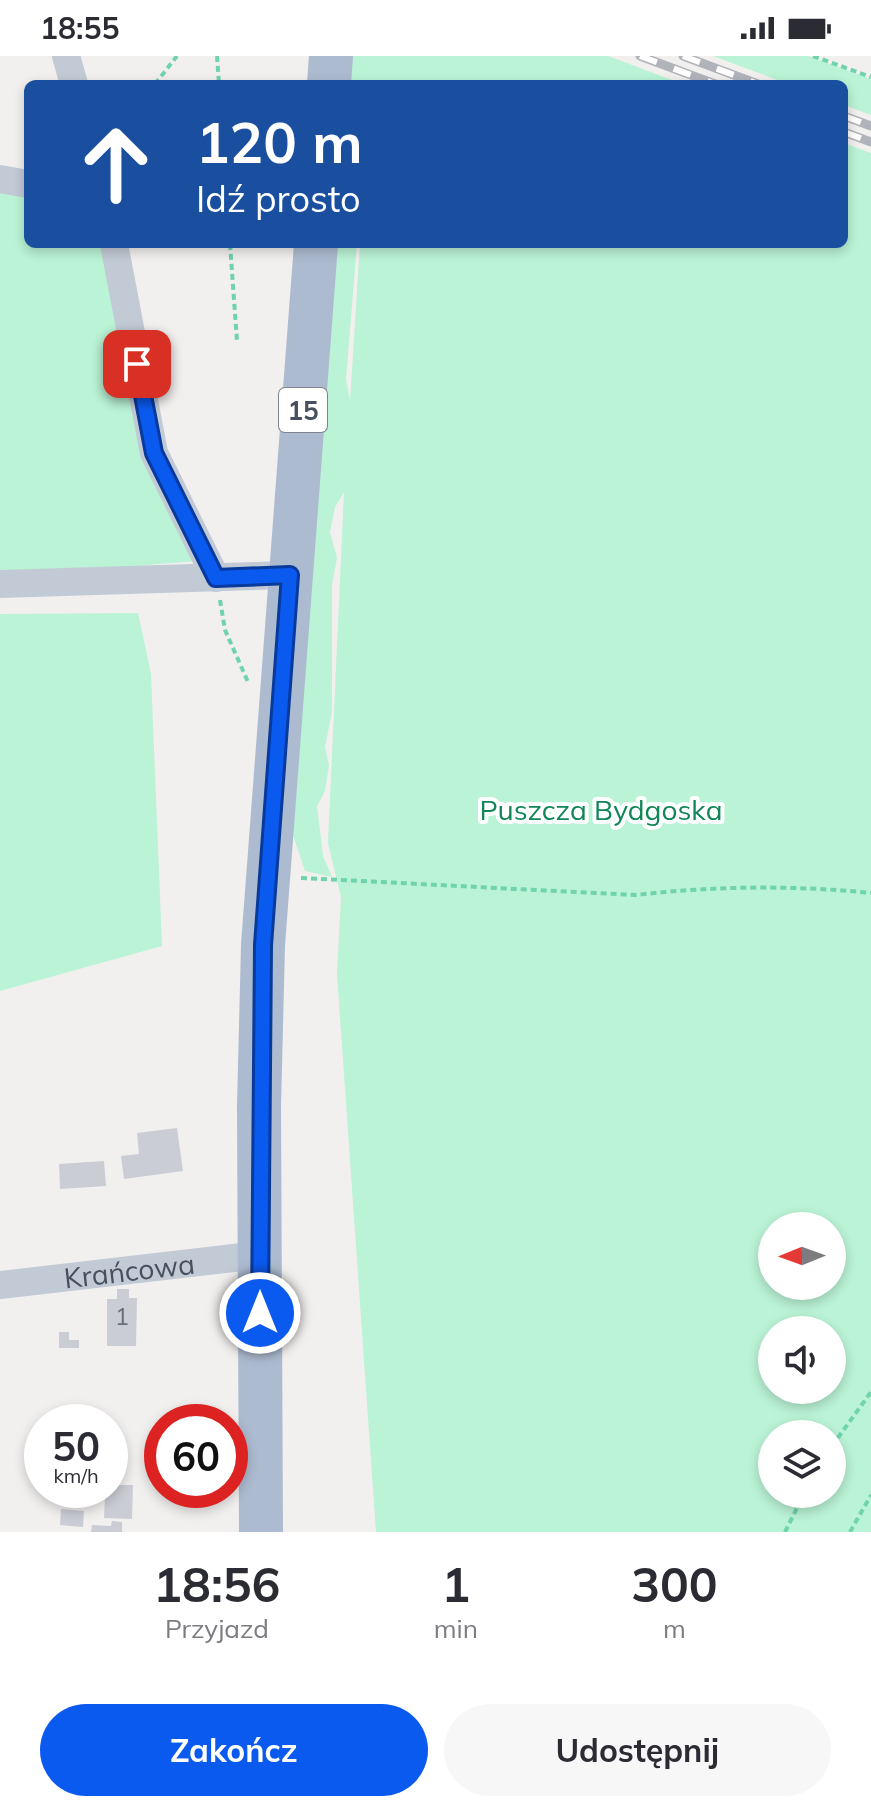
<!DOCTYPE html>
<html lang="pl">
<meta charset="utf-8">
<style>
:root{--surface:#fff;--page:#f7f7f7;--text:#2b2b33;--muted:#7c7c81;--accent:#0b5af0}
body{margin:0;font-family:Mulish,sans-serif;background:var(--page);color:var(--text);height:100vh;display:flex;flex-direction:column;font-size:30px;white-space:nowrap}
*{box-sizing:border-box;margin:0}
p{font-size:26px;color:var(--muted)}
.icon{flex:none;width:44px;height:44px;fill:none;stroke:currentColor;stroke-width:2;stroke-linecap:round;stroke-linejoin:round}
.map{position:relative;height:1476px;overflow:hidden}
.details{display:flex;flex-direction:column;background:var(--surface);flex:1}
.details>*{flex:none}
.hud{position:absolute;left:24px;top:24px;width:824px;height:168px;border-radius:12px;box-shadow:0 4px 12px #0003;background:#1a4fa0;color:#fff;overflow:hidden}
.needle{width:52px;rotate:269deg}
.buttons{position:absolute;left:758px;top:1156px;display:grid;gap:16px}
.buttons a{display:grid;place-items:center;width:88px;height:88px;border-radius:50%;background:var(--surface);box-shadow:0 4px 12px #0003;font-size:40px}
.speed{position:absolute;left:24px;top:1348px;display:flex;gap:16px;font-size:40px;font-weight:700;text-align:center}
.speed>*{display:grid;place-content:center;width:104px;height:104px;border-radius:50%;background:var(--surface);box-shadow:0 4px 12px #0003;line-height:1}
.speed small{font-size:20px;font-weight:400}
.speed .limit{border:12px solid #d22;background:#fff;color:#111}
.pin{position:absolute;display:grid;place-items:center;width:68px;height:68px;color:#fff;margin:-34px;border-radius:16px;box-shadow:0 4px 12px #0006}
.me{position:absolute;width:88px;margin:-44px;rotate:0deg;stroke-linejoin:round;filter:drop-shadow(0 0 6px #0008)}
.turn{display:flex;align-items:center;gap:28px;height:168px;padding:0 40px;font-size:36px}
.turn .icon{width:104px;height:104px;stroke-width:2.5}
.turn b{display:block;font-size:56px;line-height:68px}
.eta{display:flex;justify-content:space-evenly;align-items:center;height:136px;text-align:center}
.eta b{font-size:48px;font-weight:700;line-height:56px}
.cta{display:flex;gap:16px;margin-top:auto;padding:16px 40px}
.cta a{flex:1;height:92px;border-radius:48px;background:var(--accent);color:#fff;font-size:32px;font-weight:700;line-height:92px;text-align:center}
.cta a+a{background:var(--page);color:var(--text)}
.status{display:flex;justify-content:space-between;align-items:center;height:56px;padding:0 40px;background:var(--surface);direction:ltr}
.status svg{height:22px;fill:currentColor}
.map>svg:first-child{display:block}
</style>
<div class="status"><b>18:55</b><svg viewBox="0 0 49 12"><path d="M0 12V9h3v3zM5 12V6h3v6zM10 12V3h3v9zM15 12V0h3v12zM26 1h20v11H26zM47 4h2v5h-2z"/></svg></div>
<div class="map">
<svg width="871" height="1476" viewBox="0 0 871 1476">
<rect width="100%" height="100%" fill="#f2efef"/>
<g fill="#baf3d5" fill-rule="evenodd">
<path d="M 351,0 L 608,0 L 683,28 L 349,28 Z"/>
<path d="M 713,0 L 808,0 L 871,23 L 871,59 L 844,49 L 844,28 L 788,28 Z"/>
<path d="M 844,87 L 871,97 L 871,1476 L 376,1476 L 337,918 L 341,841 L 328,787 L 344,436 L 335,451 L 330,476 L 337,502 L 332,528 L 332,656 L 325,691 L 329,709 L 325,735 L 317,750 L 323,800 L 332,821 L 305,815 L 293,779 L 336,188 L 357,188 L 346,323 L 350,345 L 360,188 L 844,188 ZM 772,1170 L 832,1170 L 832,1230 L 772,1230 ZM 772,1274 L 832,1274 L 832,1334 L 772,1334 ZM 772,1378 L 832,1378 L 832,1438 L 772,1438 Z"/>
<path d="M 0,131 L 28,136 L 28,188 L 106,188 L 197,505 L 0,521 Z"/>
<path d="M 138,557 L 151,618 L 162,890 L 0,935 L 0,558 Z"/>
</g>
<g fill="#cbcdd5">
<path d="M 177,1072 L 183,1115 L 124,1123 L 121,1100 L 139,1098 L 137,1077 Z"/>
<path d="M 104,1105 L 106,1130 L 60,1133 L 59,1108 Z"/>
<path d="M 117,1233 L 129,1233 L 129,1242 L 137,1242 L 136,1290 L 107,1290 L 107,1243 L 117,1243 Z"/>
<path d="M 59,1276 L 69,1276 L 69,1284 L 79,1284 L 79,1292 L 59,1292 Z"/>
<path d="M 116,1429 L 133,1429 L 132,1463 L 104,1462 L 105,1439 L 109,1439 L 110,1431 Z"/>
<path d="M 61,1453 L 84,1455 L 83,1471 L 60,1469 Z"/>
<path d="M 112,1465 L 122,1466 L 122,1476 L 91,1476 L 92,1469 L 111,1470 Z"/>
</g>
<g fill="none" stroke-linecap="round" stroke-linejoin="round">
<g stroke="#6fd3ab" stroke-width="4" stroke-dasharray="6 4" stroke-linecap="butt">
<path d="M 217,0 L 219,28"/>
<path d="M 813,0 L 871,21"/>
<path d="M 155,28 L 177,0"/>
<path d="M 230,188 L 237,285"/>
<path d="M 220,544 L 225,574 L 248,626"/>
<path d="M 301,822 L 636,839 C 713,830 794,829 871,837"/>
<path d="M 832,1390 L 871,1336"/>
<path d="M 785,1476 L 804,1438"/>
<path d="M 850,1476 L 871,1439"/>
</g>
<g stroke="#c2cad5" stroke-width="28">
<path d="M 66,0 L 74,28"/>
<path d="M 0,123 L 28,128"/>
<path d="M 114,188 L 154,397 L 216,522"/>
<path d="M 0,528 L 290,519"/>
<path id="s1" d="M 0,1229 L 260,1199"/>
</g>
<g stroke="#adbbd0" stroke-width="44">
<path d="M 329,28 L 331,0"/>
<path d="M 261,1476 L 259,1050 L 263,889 L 316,188"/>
</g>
<defs>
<g id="rail">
<path d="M 640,0 L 715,28"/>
<path d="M 683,0 L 758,28"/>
<path d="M 844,60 L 871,70"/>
<path d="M 844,76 L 871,86"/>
</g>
</defs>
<use href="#rail" stroke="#b1b3ba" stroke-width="9"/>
<use href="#rail" stroke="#fff" stroke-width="6" stroke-dasharray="18" stroke-linecap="butt"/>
</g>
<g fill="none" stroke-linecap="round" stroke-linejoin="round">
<defs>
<path id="route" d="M 137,308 L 154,397 L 216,522 L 290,519 L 263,889 L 260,1257"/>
</defs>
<use href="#route" stroke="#073a9c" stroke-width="20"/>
<use href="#route" stroke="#0b5af0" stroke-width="14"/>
</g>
<g text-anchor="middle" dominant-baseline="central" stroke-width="8" stroke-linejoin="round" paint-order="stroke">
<g font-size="24" fill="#676f7c">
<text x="122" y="1260">1</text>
</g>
<rect fill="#fff" stroke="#7e848e" stroke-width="2" x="279" y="332" width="48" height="44" rx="6"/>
<g font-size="26" font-weight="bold" fill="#46505e">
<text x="303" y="354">15</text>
</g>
<g font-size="28" fill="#108656" stroke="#fff">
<text x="601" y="753">Puszcza Bydgoska</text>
</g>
<g font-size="28" fill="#46505e" stroke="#fff">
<text stroke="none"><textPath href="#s1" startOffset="130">Krańcowa</textPath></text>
</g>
</g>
</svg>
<div class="buttons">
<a><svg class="needle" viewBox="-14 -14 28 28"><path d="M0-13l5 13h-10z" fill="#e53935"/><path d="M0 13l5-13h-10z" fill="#7c7c81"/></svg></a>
<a><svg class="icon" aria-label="sound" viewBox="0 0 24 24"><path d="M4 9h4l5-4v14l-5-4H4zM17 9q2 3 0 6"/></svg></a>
<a><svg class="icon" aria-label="layers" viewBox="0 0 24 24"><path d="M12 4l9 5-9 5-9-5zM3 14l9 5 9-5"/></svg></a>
</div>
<div class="speed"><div>50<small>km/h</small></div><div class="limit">60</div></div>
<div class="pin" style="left:137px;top:308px;background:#d93025"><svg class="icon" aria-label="arrive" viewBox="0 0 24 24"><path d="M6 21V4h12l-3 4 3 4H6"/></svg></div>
<svg class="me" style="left:260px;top:1257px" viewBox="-20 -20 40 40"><circle r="17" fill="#0b5af0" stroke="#fff" stroke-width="3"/><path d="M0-11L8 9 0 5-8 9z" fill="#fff"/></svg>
<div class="hud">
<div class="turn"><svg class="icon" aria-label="ahead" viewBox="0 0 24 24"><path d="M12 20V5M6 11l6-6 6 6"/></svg><div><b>120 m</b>Idź prosto</div></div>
</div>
</div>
<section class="details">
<div class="eta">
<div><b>18:56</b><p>Przyjazd</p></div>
<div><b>1</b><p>min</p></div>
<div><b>300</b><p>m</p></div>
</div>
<div class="cta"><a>Zakończ</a><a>Udostępnij</a></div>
</section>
